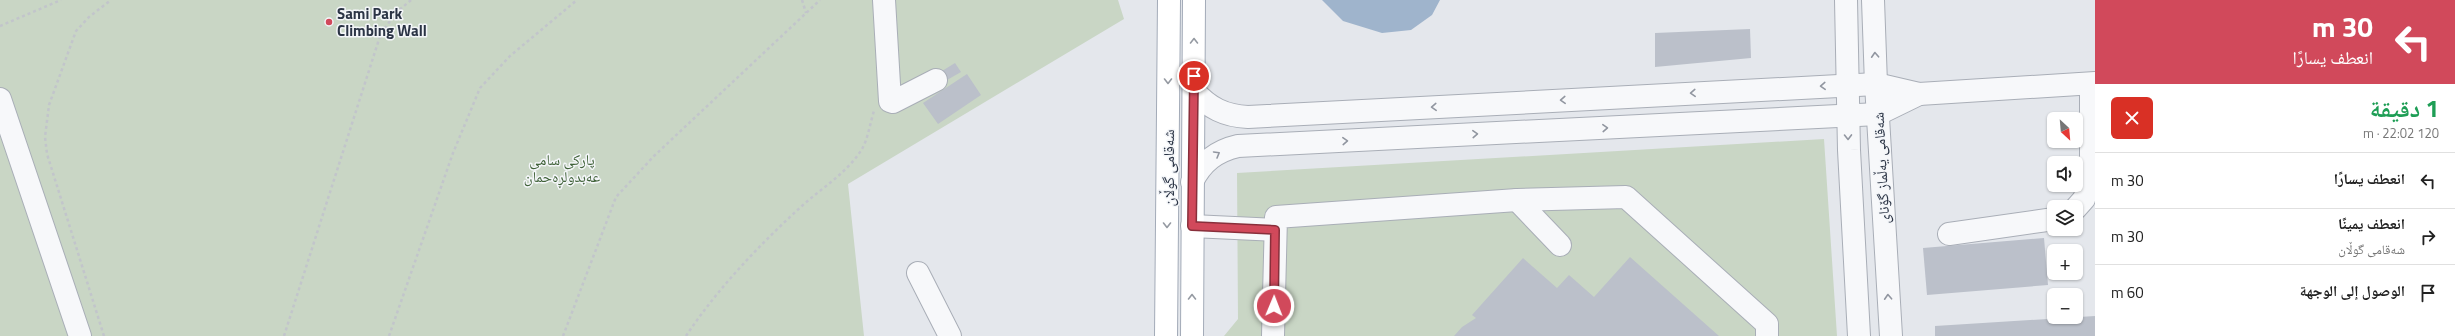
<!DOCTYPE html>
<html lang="ar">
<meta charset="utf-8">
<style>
:root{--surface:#fff;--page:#f6f6f6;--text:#222;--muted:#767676;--line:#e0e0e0}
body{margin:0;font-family:"Titillium Web","Noto Naskh Arabic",sans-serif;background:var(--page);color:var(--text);direction:rtl;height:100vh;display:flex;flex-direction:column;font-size:15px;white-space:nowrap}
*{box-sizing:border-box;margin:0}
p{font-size:13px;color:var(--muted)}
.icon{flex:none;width:22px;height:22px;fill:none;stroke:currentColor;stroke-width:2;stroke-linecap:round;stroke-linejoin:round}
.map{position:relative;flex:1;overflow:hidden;direction:ltr}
.sheet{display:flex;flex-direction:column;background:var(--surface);width:360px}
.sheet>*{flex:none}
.hud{background:#d1495b;color:#fff;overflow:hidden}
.needle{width:26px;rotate:154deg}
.tools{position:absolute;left:2047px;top:112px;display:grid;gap:8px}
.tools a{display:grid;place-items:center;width:36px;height:36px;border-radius:6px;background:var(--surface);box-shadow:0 1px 3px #0004;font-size:20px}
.pin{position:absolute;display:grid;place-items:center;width:34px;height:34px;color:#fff;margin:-17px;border:2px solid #fff;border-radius:50%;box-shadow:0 1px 4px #0007}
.me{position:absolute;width:44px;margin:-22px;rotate:1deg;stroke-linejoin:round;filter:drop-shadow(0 0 3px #0008)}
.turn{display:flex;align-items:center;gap:14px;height:84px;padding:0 16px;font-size:18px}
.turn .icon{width:52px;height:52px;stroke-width:2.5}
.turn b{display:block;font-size:28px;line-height:34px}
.round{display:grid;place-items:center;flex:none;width:42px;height:42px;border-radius:6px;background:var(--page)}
.head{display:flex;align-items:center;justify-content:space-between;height:68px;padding:0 16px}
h1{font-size:24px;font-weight:700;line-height:30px;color:#1e9e55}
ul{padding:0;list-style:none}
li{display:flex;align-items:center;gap:12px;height:56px;padding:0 16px;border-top:1px solid var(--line)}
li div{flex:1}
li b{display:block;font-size:15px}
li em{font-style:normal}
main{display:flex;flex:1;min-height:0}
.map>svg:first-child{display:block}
</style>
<main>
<section class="sheet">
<div class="hud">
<div class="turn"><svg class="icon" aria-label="left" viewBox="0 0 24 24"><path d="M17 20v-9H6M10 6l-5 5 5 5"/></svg><div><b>30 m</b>انعطف يسارًا</div></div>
</div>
<div class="head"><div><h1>1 دقيقة</h1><p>120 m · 22:02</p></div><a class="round" style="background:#d93025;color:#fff"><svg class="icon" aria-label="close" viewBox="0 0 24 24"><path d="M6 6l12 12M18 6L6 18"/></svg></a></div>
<ul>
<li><svg class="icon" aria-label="left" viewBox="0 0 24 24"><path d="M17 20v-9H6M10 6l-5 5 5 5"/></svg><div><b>انعطف يسارًا</b></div><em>30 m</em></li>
<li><svg class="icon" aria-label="right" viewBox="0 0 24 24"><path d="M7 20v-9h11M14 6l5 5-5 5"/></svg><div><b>انعطف يمينًا</b><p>شەقامی گوڵان</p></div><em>30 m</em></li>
<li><svg class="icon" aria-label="arrive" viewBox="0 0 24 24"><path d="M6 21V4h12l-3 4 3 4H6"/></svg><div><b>الوصول إلى الوجهة</b></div><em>60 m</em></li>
</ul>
</section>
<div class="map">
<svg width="2095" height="336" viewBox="0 0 2095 336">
<rect width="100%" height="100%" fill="#e4e7ec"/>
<g fill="#c9d6c5">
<path d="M 0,0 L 1118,0 L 1124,19 L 848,184 L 864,336 L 0,336 Z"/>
<path d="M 1824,139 L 1837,336 L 1224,336 L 1238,319 L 1237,173 Z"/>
</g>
<path fill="#9fb4cc" d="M 1322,0 L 1440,0 L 1432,15 L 1411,30 L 1382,33 L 1343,21 Z"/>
<g fill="#bbc0ca">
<path d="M 1750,29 L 1751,58 L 1655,67 L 1655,33 Z"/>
<path d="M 955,63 L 961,72 L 947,80 L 942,71 Z"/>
<path d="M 967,74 L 981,95 L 938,124 L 923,103 Z"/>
<path d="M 2044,238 L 2048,285 L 1927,295 L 1923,248 Z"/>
<path d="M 1630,257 L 1719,336 L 1454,336 L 1462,327 L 1476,318 L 1472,315 L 1523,258 L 1557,288 L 1569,275 L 1594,297 Z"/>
<path d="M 2095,316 L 2095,336 L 1935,336 L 1935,326 Z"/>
</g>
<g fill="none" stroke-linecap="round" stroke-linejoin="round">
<defs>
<g id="minor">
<path d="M 884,0 L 890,101 L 893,102 L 936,80"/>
<path d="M 1846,0 L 1849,150 L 1859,336"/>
<path d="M 1873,0 L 1876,84 L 1891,336"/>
<path d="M 1194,91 C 1209,108 1225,116 1248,117 L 1876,84 L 1919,94 L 2095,83"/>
<path d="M 0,99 L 80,336"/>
<path d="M 1192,182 C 1202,162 1216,151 1238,146 L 1878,114 L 1919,94"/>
<path d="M 1517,200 L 1560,245"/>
<path d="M 2076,208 L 2084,199 L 2091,179 L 2091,84"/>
<path d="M 1192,226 L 1275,230"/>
<path d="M 1949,234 L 2054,219"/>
<path d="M 918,273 L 950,336"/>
<path d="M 1273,336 L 1276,217 L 1517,200 L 1626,197 L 1767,324 L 1767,336"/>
</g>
<g id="major">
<path d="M 1166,336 L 1169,0"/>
<path d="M 1192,336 L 1194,0"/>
</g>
</defs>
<use href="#minor" stroke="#a9aeb7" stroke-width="24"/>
<use href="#major" stroke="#a3abb8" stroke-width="24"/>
<g stroke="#c2c5cb" stroke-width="2.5" stroke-dasharray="3 3" stroke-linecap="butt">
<path d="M 802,0 L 806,13"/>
<path d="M 0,26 L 61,0"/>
<path d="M 104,336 L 47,154 L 45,137 L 49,105 L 76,31 L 89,17 L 111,0"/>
<path d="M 284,336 L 381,33 L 397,12 L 411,0"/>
<path d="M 389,336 L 453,153 L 480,88 L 510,56 L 577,0"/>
<path d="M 563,336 L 616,197 L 654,156 L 820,0"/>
<path d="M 686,336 C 718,288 760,244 803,205 C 823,187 847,173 862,149 C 868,139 870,123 874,111"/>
</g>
<use href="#minor" stroke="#f7f8fa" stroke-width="22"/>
<use href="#major" stroke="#fff" stroke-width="22"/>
</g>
<defs><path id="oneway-chevron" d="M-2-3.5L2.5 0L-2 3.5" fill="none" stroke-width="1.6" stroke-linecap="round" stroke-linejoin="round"/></defs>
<g stroke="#959aa2">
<use href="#oneway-chevron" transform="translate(1194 41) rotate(-90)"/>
<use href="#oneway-chevron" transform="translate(1168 81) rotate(90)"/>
<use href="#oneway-chevron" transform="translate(1167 225) rotate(90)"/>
<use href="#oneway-chevron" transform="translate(1192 297) rotate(-90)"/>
</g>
<g stroke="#9196a0">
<use href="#oneway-chevron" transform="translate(1875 55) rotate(-93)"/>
<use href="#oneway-chevron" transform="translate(1823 86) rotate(177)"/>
<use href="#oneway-chevron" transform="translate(1693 93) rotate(177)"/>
<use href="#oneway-chevron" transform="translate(1563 100) rotate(177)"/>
<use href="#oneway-chevron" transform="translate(1434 107) rotate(177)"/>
<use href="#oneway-chevron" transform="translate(1605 128) rotate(-3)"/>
<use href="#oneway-chevron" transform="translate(1475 134) rotate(-3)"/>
<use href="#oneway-chevron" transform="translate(1848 137) rotate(89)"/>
<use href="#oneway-chevron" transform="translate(1345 141) rotate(-3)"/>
<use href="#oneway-chevron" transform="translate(1217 154) rotate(-30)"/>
<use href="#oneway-chevron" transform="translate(1888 297) rotate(-93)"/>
</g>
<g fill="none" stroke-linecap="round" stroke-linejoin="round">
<defs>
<path id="route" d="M 1194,76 L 1192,226 L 1275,230 L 1274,306"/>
</defs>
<use href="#route" stroke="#882f3b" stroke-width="10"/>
<use href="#route" stroke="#d1495b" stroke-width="7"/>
</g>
<circle fill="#d1495b" stroke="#f4f6f9" stroke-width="1.5" cx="329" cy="22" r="4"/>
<g text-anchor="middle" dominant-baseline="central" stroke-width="3" stroke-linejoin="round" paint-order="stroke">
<g font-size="15" font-weight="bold" fill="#2b3445" stroke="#f4f6f9" text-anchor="start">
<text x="337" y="13">Sami Park<tspan x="337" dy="17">Climbing Wall</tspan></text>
</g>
<g font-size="15" fill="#3f6138" stroke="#f4f6f9">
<text x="562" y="159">پارکی سامی<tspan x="562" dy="17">عەبدولڕەحمان</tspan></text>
</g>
<g font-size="15" fill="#2b3445" stroke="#f4f6f9">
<text transform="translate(1168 168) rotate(-90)">شەقامی گوڵان</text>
<text transform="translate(1881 168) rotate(-93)">شەقامی یەڵماز گۆنای</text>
</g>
</g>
</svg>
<div class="tools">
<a><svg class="needle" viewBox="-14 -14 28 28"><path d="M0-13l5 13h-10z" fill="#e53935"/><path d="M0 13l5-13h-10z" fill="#767676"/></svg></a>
<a><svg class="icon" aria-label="sound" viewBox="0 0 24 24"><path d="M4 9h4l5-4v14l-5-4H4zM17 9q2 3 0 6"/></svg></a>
<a><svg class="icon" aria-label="layers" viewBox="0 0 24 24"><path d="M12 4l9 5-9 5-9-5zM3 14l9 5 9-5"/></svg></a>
<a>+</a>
<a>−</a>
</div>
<div class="pin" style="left:1194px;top:76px;background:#d93025"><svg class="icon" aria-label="arrive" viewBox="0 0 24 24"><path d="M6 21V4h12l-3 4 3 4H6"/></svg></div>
<svg class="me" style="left:1274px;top:306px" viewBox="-20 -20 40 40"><circle r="17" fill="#d1495b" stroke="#fff" stroke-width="3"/><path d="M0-11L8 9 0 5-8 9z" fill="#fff"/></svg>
</div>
</main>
